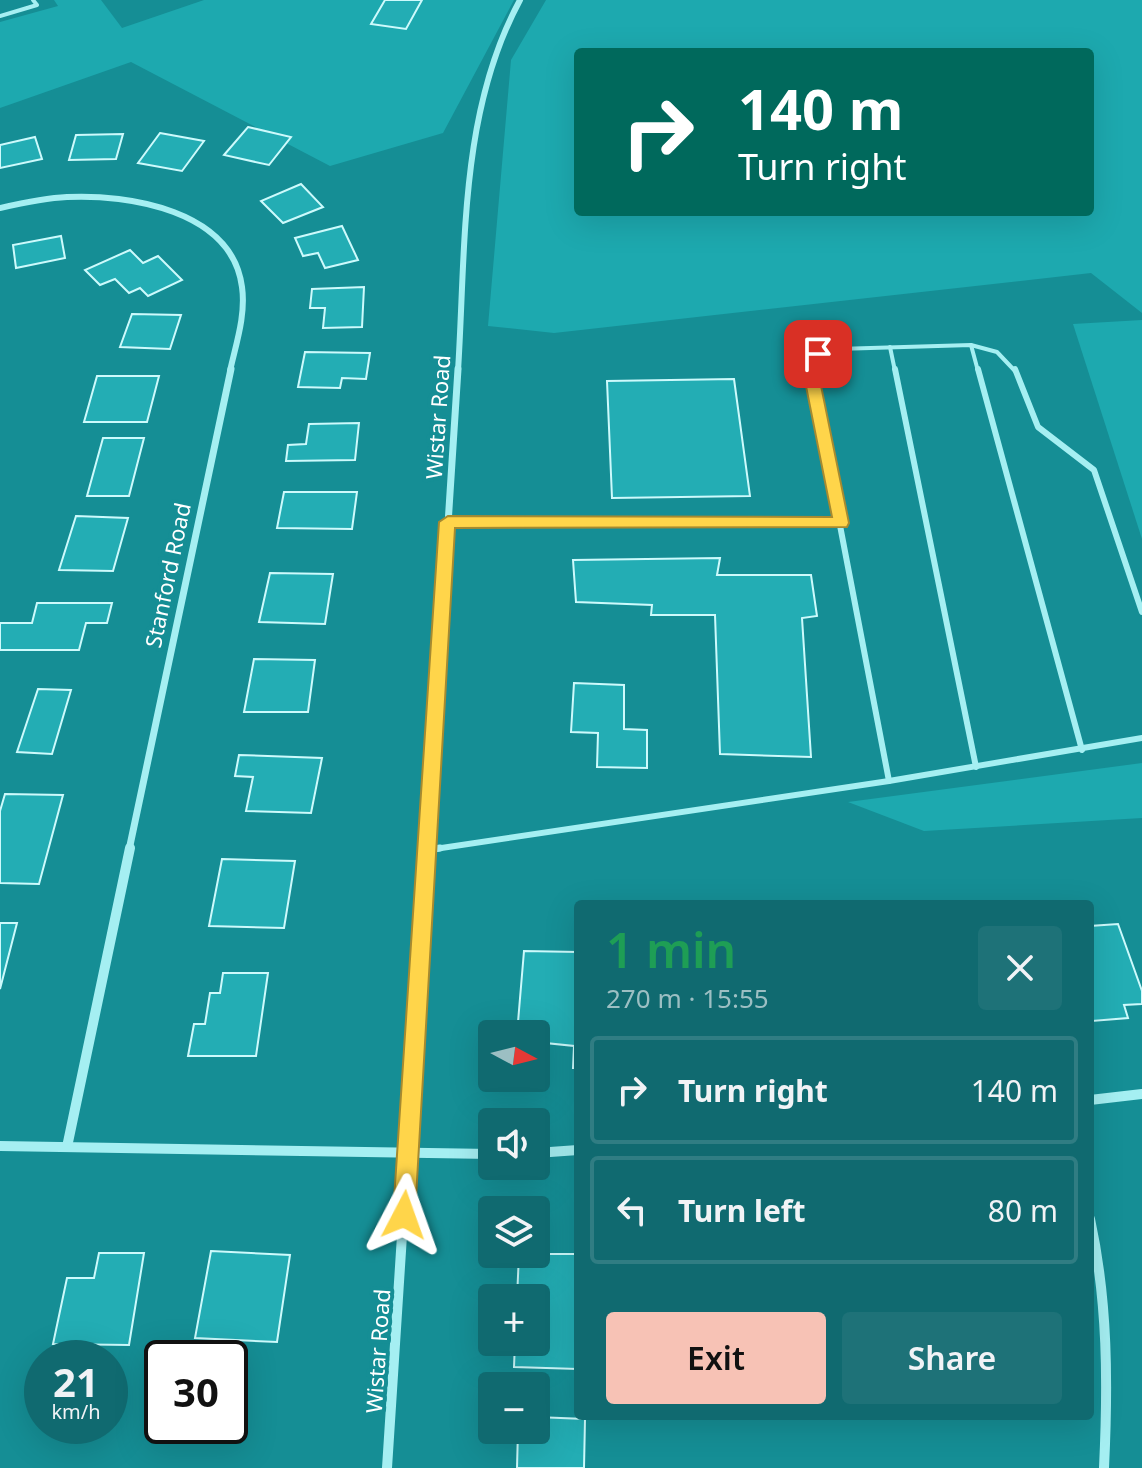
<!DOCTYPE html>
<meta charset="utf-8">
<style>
:root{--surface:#106a70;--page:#1e7278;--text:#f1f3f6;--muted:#9cbfc3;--line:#307d83;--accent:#f7c2b5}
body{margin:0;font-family:"Noto Sans",sans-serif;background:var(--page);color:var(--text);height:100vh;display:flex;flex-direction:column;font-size:30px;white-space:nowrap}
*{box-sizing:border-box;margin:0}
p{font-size:26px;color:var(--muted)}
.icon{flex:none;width:44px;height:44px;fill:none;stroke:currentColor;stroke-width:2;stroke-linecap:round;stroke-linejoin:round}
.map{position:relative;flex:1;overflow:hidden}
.side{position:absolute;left:574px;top:900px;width:520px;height:520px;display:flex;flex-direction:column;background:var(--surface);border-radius:8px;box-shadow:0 8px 32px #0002}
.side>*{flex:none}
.guide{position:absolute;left:574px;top:48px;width:520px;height:168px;border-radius:8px;box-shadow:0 8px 32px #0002;background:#00695c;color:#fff;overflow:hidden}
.needle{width:52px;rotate:97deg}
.tools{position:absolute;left:478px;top:1020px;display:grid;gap:16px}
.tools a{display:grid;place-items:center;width:72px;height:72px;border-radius:8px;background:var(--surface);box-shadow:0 8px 32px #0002;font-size:40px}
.speed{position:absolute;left:24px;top:1340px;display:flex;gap:16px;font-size:40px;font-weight:700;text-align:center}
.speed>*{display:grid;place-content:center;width:104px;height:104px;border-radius:50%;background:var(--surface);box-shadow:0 8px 32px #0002;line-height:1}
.speed small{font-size:20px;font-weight:400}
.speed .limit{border:4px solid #111;border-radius:12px;background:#fff;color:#111}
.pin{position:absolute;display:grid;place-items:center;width:68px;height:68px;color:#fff;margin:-34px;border-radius:16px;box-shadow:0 4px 12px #0006}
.me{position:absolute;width:88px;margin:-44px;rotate:4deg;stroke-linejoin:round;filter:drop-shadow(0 0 6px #0008)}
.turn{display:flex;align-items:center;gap:28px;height:168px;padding:0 32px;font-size:36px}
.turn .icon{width:104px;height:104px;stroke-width:2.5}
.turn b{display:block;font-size:56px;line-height:68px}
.round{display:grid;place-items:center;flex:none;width:84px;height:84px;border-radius:8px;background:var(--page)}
.summary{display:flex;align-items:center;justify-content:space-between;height:136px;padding:0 32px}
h1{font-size:48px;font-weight:600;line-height:60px;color:#1e9e55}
.primary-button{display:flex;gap:16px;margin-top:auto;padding:16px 32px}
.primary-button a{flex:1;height:92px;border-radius:8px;background:var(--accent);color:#111;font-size:32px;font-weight:600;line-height:92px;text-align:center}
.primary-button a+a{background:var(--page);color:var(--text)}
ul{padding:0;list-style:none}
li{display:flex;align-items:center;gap:24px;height:108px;margin:0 16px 12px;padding:0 16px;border:4px solid var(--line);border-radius:8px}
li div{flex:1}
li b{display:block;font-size:30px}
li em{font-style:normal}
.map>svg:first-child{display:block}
</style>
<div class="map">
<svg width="1142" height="1468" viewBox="0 0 1142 1468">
<rect width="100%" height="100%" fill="#158e95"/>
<g fill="#1da9af" fill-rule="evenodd">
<path d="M 54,0 L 101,0 L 122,28 L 204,0 L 514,0 L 443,133 L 330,166 L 131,62 L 0,108 L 0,22 L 58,6 Z"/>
<path d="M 546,0 L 1142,0 L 1142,313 L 1091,273 L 554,333 L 488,326 L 511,60 ZM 578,52 L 1090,52 L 1090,212 L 578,212 Z"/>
<path d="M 1142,320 L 1142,539 L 1073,324 Z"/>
<path d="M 1142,763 L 1142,818 L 924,831 L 848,802 Z"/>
</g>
<g fill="#23adb4" stroke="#cdfafc" stroke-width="2">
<path d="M 385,0 L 422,0 L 406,29 L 371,24 Z"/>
<path d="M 248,127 L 291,137 L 269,165 L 224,155 Z"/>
<path d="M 160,133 L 204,141 L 182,171 L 138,163 Z"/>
<path d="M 123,134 L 116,159 L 69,160 L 76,135 Z"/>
<path d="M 35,137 L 42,159 L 0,168 L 0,145 Z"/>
<path d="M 301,184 L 323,207 L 283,223 L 261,201 Z"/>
<path d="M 342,226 L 358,260 L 325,268 L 318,253 L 303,256 L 295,238 Z"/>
<path d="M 61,236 L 65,258 L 16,268 L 13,245 Z"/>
<path d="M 130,250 L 143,263 L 158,256 L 182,280 L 148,296 L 140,288 L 129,293 L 115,279 L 100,285 L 85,270 Z"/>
<path d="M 364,287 L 362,327 L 323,328 L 325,308 L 310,308 L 312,289 Z"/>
<path d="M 132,314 L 181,315 L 170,349 L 120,347 Z"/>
<path d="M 305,352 L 370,353 L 366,379 L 342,378 L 340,388 L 298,387 Z"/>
<path d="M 97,376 L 159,376 L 147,422 L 84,422 Z"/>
<path d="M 734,379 L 750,496 L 612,498 L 607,381 Z"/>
<path d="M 359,423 L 355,460 L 286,461 L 288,445 L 306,444 L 309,424 Z"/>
<path d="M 103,438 L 144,438 L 129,496 L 87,496 Z"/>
<path d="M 284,492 L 357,492 L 352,529 L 277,528 Z"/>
<path d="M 76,516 L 128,518 L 113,571 L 59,570 Z"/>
<path d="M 720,558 L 717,575 L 811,575 L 817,616 L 802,618 L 811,757 L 720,754 L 715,615 L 651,615 L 652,605 L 576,602 L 573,560 Z"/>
<path d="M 270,573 L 333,574 L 325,624 L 259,622 Z"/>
<path d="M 37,603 L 112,603 L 107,623 L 86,623 L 79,650 L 0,650 L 0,623 L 32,623 Z"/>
<path d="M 254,659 L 315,660 L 308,712 L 244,712 Z"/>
<path d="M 574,683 L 624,685 L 624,729 L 647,730 L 647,768 L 597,767 L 598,733 L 571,732 Z"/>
<path d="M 38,689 L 71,690 L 52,754 L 17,752 Z"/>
<path d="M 239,755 L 322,758 L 311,813 L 246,811 L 253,777 L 235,776 Z"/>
<path d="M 5,794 L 63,795 L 39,884 L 0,883 L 0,811 Z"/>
<path d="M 222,859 L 295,861 L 284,928 L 209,926 Z"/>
<path d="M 0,923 L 17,923 L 0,989 Z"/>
<path d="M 1118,924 L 1142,991 L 1142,1004 L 1124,1005 L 1128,1018 L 1092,1021 L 1090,926 Z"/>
<path d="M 524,951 L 578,952 L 578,1068 L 573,1068 L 574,1046 L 536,1042 L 536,1034 L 517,1034 Z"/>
<path d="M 223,973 L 268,973 L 256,1056 L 188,1056 L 194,1024 L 205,1024 L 210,993 L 220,993 Z"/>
<path d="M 211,1251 L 290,1255 L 277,1342 L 195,1338 Z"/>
<path d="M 99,1253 L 144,1253 L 129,1345 L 53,1344 L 67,1278 L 94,1278 Z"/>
<path d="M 519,1254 L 578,1254 L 578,1369 L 514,1367 L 515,1342 L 536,1342 L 536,1298 L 517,1298 Z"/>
<path d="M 536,1417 L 585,1419 L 584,1468 L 517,1468 L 518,1430 L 536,1430 Z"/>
</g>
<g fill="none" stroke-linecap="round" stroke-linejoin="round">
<g stroke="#a5eff2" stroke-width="4">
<path d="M 0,16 L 37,5 L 33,0"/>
<path d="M 971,345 L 978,371"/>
<path d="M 890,347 L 895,371"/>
<path d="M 810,371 L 809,366 L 818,354 L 837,349 L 971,345 L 997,352 L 1015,371"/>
</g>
<g stroke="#a5eff2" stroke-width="6">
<path d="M 810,369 L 889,781"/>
<path d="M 895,369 L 976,767"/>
<path d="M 978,369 L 1082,750"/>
<path d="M 1015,369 L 1038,427 L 1094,470 L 1142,612"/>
<path d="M 448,522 L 841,523"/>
<path d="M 428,850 L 889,781 L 1142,738"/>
</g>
<path stroke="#a5eff2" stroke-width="7" d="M 428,850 L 440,848"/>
<g stroke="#a5eff2" stroke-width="6">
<path d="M 0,208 C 22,203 44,198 67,197 C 128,194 232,210 242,287 C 246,315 236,344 230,371"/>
<path d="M 458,371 C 466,247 459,113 520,0"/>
</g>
<g stroke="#a5eff2" stroke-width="7">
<path d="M 129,850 L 231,369"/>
<path d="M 427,850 L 458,369"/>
</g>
<g stroke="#a5eff2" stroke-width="10">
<path d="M 1090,1100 L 1142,1094"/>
<path d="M 0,1146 L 492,1154"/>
<path d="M 67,1147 L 130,848"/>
<path d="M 536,1153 L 578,1150"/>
<path d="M 1090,1219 C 1108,1302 1108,1384 1104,1468"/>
<path d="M 387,1468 L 427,848"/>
</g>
</g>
<path fill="#ffd54a" stroke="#a68a30" stroke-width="2" d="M 818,349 L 825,354 L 817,366 L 849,523 L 847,527 L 455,528 L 415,1215 L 412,1223 L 404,1226 L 396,1223 L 393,1215 L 439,522 L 448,516 L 832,517 L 802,366 L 813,350 Z"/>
<g text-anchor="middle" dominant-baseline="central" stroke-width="8" stroke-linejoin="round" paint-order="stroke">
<g font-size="22" fill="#fff" stroke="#158e95">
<text transform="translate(437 417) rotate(-86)">Wistar Road</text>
<text transform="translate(167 575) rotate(-78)">Stanford Road</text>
<text transform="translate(377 1351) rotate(-86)">Wistar Road</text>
</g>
</g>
</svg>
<div class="tools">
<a><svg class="needle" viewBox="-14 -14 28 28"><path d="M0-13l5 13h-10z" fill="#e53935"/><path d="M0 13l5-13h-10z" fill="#9cbfc3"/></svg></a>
<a><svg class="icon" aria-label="sound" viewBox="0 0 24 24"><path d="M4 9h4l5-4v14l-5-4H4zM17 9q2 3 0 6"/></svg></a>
<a><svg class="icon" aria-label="layers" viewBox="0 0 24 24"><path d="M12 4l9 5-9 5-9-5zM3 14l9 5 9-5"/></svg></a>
<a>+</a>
<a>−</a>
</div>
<div class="speed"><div>21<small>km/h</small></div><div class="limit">30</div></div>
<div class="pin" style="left:818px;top:354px;background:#d93025"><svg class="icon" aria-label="arrive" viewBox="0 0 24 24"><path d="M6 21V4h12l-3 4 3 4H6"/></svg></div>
<svg class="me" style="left:404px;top:1215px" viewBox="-20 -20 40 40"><path d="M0-17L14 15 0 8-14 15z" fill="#ffd54a" stroke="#fff" stroke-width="4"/></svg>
<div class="guide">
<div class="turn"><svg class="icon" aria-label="right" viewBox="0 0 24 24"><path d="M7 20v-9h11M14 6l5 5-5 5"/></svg><div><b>140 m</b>Turn right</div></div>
</div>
<section class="side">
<div class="summary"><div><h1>1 min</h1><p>270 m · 15:55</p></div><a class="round"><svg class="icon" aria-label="close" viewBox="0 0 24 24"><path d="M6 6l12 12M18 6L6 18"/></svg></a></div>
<ul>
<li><svg class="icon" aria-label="right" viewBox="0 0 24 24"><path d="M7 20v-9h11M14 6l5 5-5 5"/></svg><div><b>Turn right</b></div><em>140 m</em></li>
<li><svg class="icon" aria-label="left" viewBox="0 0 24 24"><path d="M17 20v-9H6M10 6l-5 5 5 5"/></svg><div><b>Turn left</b></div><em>80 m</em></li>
</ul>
<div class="primary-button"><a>Exit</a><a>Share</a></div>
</section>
</div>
